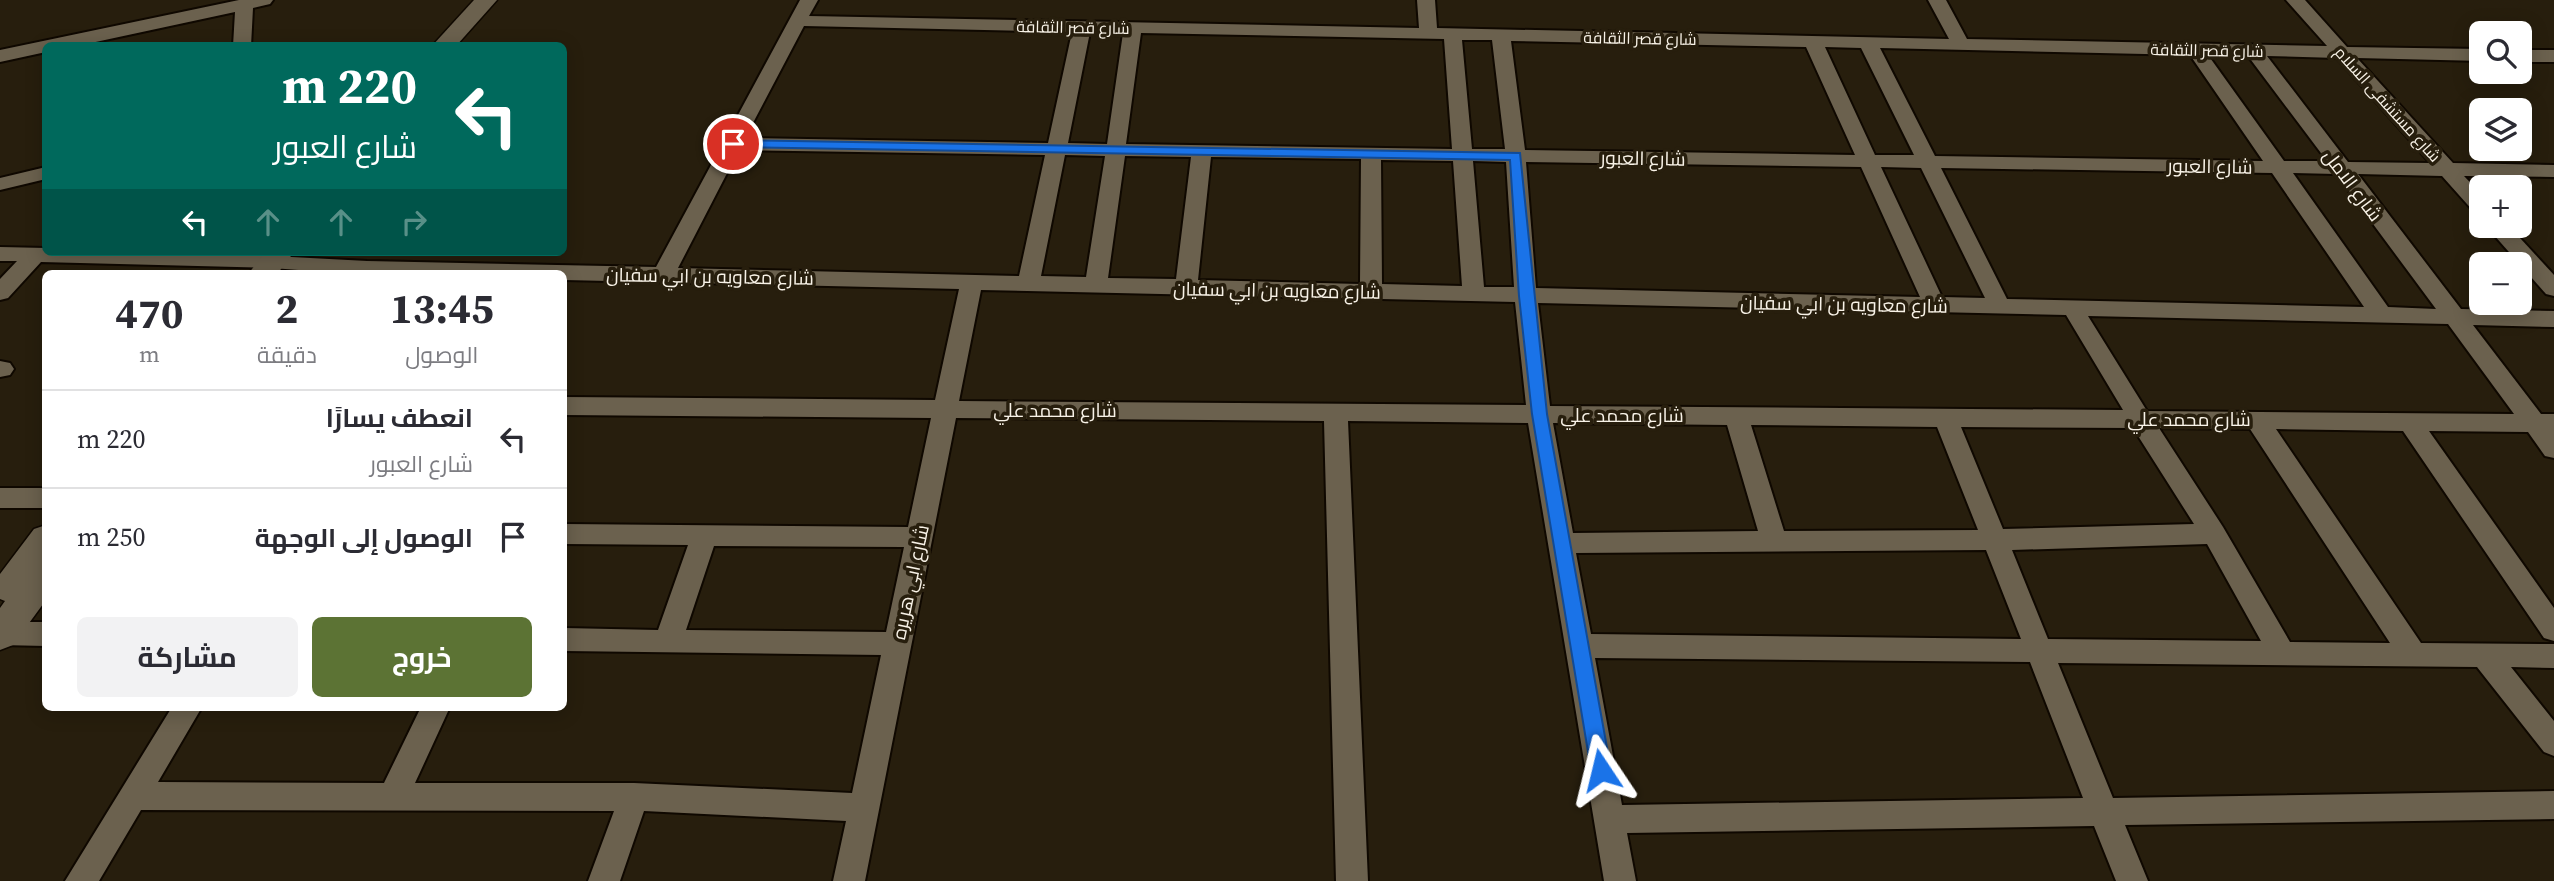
<!DOCTYPE html>
<html lang="ar">
<meta charset="utf-8">
<style>
:root{--surface:#fff;--page:#f2f2f3;--text:#2b2b33;--muted:#7c7c81;--line:#e1e1e2;--accent:#5c7334}
body{margin:0;font-family:"Source Serif 4",Cairo,serif;background:var(--page);color:var(--text);direction:rtl;height:100vh;display:flex;flex-direction:column;font-size:26px;white-space:nowrap}
*{box-sizing:border-box;margin:0}
p{font-size:23px;color:var(--muted)}
.icon{flex:none;width:38px;height:38px;fill:none;stroke:currentColor;stroke-width:2;stroke-linecap:round;stroke-linejoin:round}
.map{position:relative;flex:1;overflow:hidden;direction:ltr}
.panel{position:absolute;left:42px;top:270px;width:525px;height:441px;display:flex;flex-direction:column;background:var(--surface);border-radius:10px;box-shadow:0 4px 18px #0003;direction:rtl}
.panel>*{flex:none}
.banner{position:absolute;left:42px;top:42px;width:525px;height:214px;border-radius:10px;box-shadow:0 4px 18px #0003;direction:rtl;background:#00695c;color:#fff;overflow:hidden}
.tools{position:absolute;left:2469px;top:21px;display:grid;gap:14px}
.tools a{display:grid;place-items:center;width:63px;height:63px;border-radius:10px;background:var(--surface);box-shadow:0 4px 18px #0003;font-size:35px}
.pin{position:absolute;display:grid;place-items:center;width:60px;height:60px;color:#fff;margin:-30px;border:4px solid #fff;border-radius:50%;box-shadow:0 2px 7px #0007}
.me{position:absolute;width:77px;margin:-38px;rotate:350deg;stroke-linejoin:round;filter:drop-shadow(0 0 5px #0008)}
.turn{display:flex;align-items:center;gap:24px;height:147px;padding:0 35px;font-size:32px}
.turn .icon{width:91px;height:91px;stroke-width:2.5}
.turn b{display:block;font-size:49px;line-height:60px}
.lanes{display:flex;align-items:center;height:66px;padding:0 35px;background:#0003;justify-content:center;gap:35px;direction:ltr}
.lanes .off{opacity:.35}
.eta{display:flex;justify-content:space-evenly;align-items:center;height:119px;text-align:center}
.eta b{font-size:42px;font-weight:700;line-height:49px}
.primary-button{display:flex;gap:14px;margin-top:auto;padding:14px 35px}
.primary-button a{flex:1;height:80px;border-radius:10px;background:var(--accent);color:#fff;font-size:28px;font-weight:700;line-height:80px;text-align:center}
.primary-button a+a{background:var(--page);color:var(--text)}
ul{padding:0;list-style:none}
li{display:flex;align-items:center;gap:21px;height:98px;padding:0 35px;border-top:2px solid var(--line)}
li div{flex:1}
li b{display:block;font-size:26px}
li em{font-style:normal}
.map>svg:first-child{display:block}
</style>
<div class="map">
<svg width="2554" height="881" viewBox="0 0 2554 881">
<rect width="100%" height="100%" fill="#271e0d"/>
<g fill="none" stroke-linecap="round" stroke-linejoin="round">
<defs>
<g id="minor">
<path d="M 239,0 L 273,0 L 270,4 L 253,8 L 251,46 L 233,46 L 235,12 L 77,46 L 46,46 L 46,52 L 0,62 L 0,50 Z"/>
<path d="M 800,0 L 818,0 L 809,16 L 1419,28 L 1417,0 L 1435,0 L 1437,28 L 1949,39 L 1928,0 L 1946,0 L 1967,39 L 2327,46 L 2286,0 L 2305,0 L 2347,47 L 2482,49 L 2482,61 L 2357,58 L 2453,163 L 2554,165 L 2554,177 L 2464,176 L 2482,195 L 2482,214 L 2475,213 L 2442,176 L 2358,174 L 2461,309 L 2554,311 L 2554,327 L 2473,325 L 2541,414 L 2554,414 L 2554,458 L 2545,456 L 2528,432 L 2429,431 L 2554,608 L 2554,641 L 2544,638 L 2403,431 L 2276,429 L 2421,643 L 2554,644 L 2554,668 L 2511,667 L 2554,721 L 2554,756 L 2544,752 L 2477,667 L 2058,663 L 2113,798 L 2554,791 L 2554,819 L 2125,825 L 2148,881 L 2116,881 L 2094,826 L 1627,833 L 1636,881 L 1604,881 L 1528,423 L 1348,421 L 1368,881 L 1336,881 L 1324,421 L 956,418 L 865,881 L 833,881 L 846,821 L 644,811 L 620,881 L 588,881 L 614,811 L 141,810 L 99,881 L 65,881 L 172,707 L 202,707 L 158,782 L 384,783 L 421,707 L 450,707 L 415,783 L 634,783 L 852,793 L 881,655 L 564,651 L 564,628 L 658,630 L 688,545 L 564,544 L 564,524 L 908,527 L 931,418 L 564,415 L 564,397 L 935,400 L 959,289 L 564,280 L 564,273 L 338,273 L 272,268 L 41,262 L 8,298 L 0,300 L 0,279 L 17,261 L 0,261 L 0,247 L 46,248 L 46,252 L 198,252 L 367,261 L 656,267 ZM 804,26 L 1072,32 L 1048,143 L 745,138 ZM 1090,32 L 1123,33 L 1107,144 L 1068,143 ZM 1141,33 L 1444,39 L 1452,149 L 1126,144 ZM 1462,40 L 1492,40 L 1505,149 L 1472,149 ZM 1511,41 L 1806,47 L 1855,155 L 1525,150 ZM 1825,47 L 1861,48 L 1914,155 L 1875,155 ZM 1880,48 L 2190,55 L 2263,161 L 1935,156 ZM 2208,55 L 2248,56 L 2327,161 L 2284,161 ZM 2267,56 L 2337,58 L 2430,163 L 2348,162 ZM 739,150 L 1045,155 L 1019,276 L 678,268 ZM 1065,155 L 1105,156 L 1086,277 L 1041,276 ZM 1125,156 L 1191,157 L 1176,279 L 1108,278 ZM 1211,157 L 1361,159 L 1360,284 L 1198,280 ZM 1381,160 L 1453,161 L 1462,286 L 1382,284 ZM 1473,161 L 1506,162 L 1514,287 L 1484,287 ZM 1526,162 L 1861,167 L 1920,297 L 1536,288 ZM 1881,167 L 1921,168 L 1985,298 L 1942,297 ZM 1941,168 L 2272,173 L 2364,307 L 2007,299 ZM 2293,173 L 2336,174 L 2436,309 L 2388,307 ZM 981,290 L 1515,302 L 1526,405 L 959,401 ZM 1538,303 L 2066,315 L 2123,410 L 1550,406 ZM 2088,316 L 2448,324 L 2514,414 L 2147,411 ZM 1553,423 L 1727,425 L 1758,531 L 1573,533 ZM 1751,425 L 1937,427 L 1978,530 L 1784,531 ZM 1961,427 L 2133,428 L 2194,524 L 2003,529 ZM 2159,428 L 2250,429 L 2390,643 L 2290,642 L 2223,527 ZM 2207,544 L 2261,641 L 2048,639 L 2012,550 ZM 714,546 L 904,547 L 886,632 L 686,630 ZM 1986,550 L 2021,639 L 1591,634 L 1576,553 ZM 1595,658 L 2030,662 L 2083,798 L 1622,805 Z"/>
<rect x="2520" y="50" width="34" height="12"/>
<path d="M 46,167 L 46,179 L 0,190 L 0,178 Z"/>
<path d="M 2486,226 L 2509,226 L 2554,275 L 2554,296 L 2546,294 Z"/>
<path d="M 0,361 L 10,363 L 14,369 L 10,375 L 0,377 Z"/>
<rect x="0" y="488" width="46" height="20"/>
<path d="M 1,622 L 46,622 L 46,646 L 0,645 Z"/>
</g>
<g id="tertiary">
<path d="M 474,0 L 497,0 L 456,46 L 432,46 Z"/>
<path d="M 265,252 L 294,252 L 278,273 L 249,273 Z"/>
<path d="M 46,525 L 46,600 L 13,645 L 0,650 L 0,608 L 5,601 L 0,599 L 0,574 L 34,529 Z"/>
</g>
</defs>
<use href="#minor" stroke="#0f0800" stroke-width="4"/>
<use href="#tertiary" stroke="#0f0800" stroke-width="3"/>
<use href="#minor" fill="#6b614e" fill-rule="evenodd"/>
<use href="#tertiary" fill="#6b614e" fill-rule="evenodd"/>
</g>
<path fill="#1a73e8" stroke="#114b97" stroke-width="2" d="M 733,140 L 1520,153 L 1547,414 L 1611,770 L 1608,776 L 1601,778 L 1594,776 L 1591,770 L 1532,414 L 1519,296 L 1510,160 L 728,147 L 726,144 Z"/>
<g text-anchor="middle" dominant-baseline="central" stroke-width="7" stroke-linejoin="round" paint-order="stroke">
<g font-size="16" fill="#f8f2e7" stroke="#271e0d">
<text transform="translate(1073 27) rotate(1)">شارع قصر الثقافة</text>
<text transform="translate(1640 38) rotate(1)">شارع قصر الثقافة</text>
<text transform="translate(2207 50) rotate(1)">شارع قصر الثقافة</text>
<text transform="translate(2388 104) rotate(48)">شارع مستشفى السلام</text>
</g>
<g font-size="19" fill="#f8f2e7" stroke="#271e0d">
<text transform="translate(1643 158) rotate(1)">شارع العبور</text>
<text transform="translate(2210 166) rotate(1)">شارع العبور</text>
<text transform="translate(2353 185) rotate(53)">شارع الامل</text>
<text transform="translate(710 276) rotate(1)">شارع معاويه بن ابي سفيان</text>
<text transform="translate(1277 290) rotate(1)">شارع معاويه بن ابي سفيان</text>
<text transform="translate(1844 304) rotate(1)">شارع معاويه بن ابي سفيان</text>
<text x="1055" y="410">شارع محمد علي</text>
<text x="1622" y="415">شارع محمد علي</text>
<text x="2189" y="419">شارع محمد علي</text>
<text transform="translate(910 582) rotate(-78)">شارع ابي هريره</text>
</g>
</g>
</svg>
<div class="tools">
<a><svg class="icon" aria-label="search" viewBox="0 0 24 24"><circle cx="10" cy="10" r="6"/><path d="M15 15l6 6"/></svg></a>
<a><svg class="icon" aria-label="layers" viewBox="0 0 24 24"><path d="M12 4l9 5-9 5-9-5zM3 14l9 5 9-5"/></svg></a>
<a>+</a>
<a>−</a>
</div>
<div class="pin" style="left:733px;top:144px;background:#d93025"><svg class="icon" aria-label="arrive" viewBox="0 0 24 24"><path d="M6 21V4h12l-3 4 3 4H6"/></svg></div>
<svg class="me" style="left:1601px;top:770px" viewBox="-20 -20 40 40"><path d="M0-17L14 15 0 8-14 15z" fill="#1a73e8" stroke="#fff" stroke-width="4"/></svg>
<div class="banner">
<div class="turn"><svg class="icon" aria-label="left" viewBox="0 0 24 24"><path d="M17 20v-9H6M10 6l-5 5 5 5"/></svg><div><b>220 m</b>شارع العبور</div></div>
<div class="lanes"><svg class="icon" aria-label="left" viewBox="0 0 24 24"><path d="M17 20v-9H6M10 6l-5 5 5 5"/></svg><svg class="icon off" aria-label="ahead" viewBox="0 0 24 24"><path d="M12 20V5M6 11l6-6 6 6"/></svg><svg class="icon off" aria-label="ahead" viewBox="0 0 24 24"><path d="M12 20V5M6 11l6-6 6 6"/></svg><svg class="icon off" aria-label="right" viewBox="0 0 24 24"><path d="M7 20v-9h11M14 6l5 5-5 5"/></svg></div>
</div>
<section class="panel">
<div class="eta">
<div><b>13:45</b><p>الوصول</p></div>
<div><b>2</b><p>دقيقة</p></div>
<div><b>470</b><p>m</p></div>
</div>
<ul>
<li><svg class="icon" aria-label="left" viewBox="0 0 24 24"><path d="M17 20v-9H6M10 6l-5 5 5 5"/></svg><div><b>انعطف يسارًا</b><p>شارع العبور</p></div><em>220 m</em></li>
<li><svg class="icon" aria-label="arrive" viewBox="0 0 24 24"><path d="M6 21V4h12l-3 4 3 4H6"/></svg><div><b>الوصول إلى الوجهة</b></div><em>250 m</em></li>
</ul>
<div class="primary-button"><a>خروج</a><a>مشاركة</a></div>
</section>
</div>
